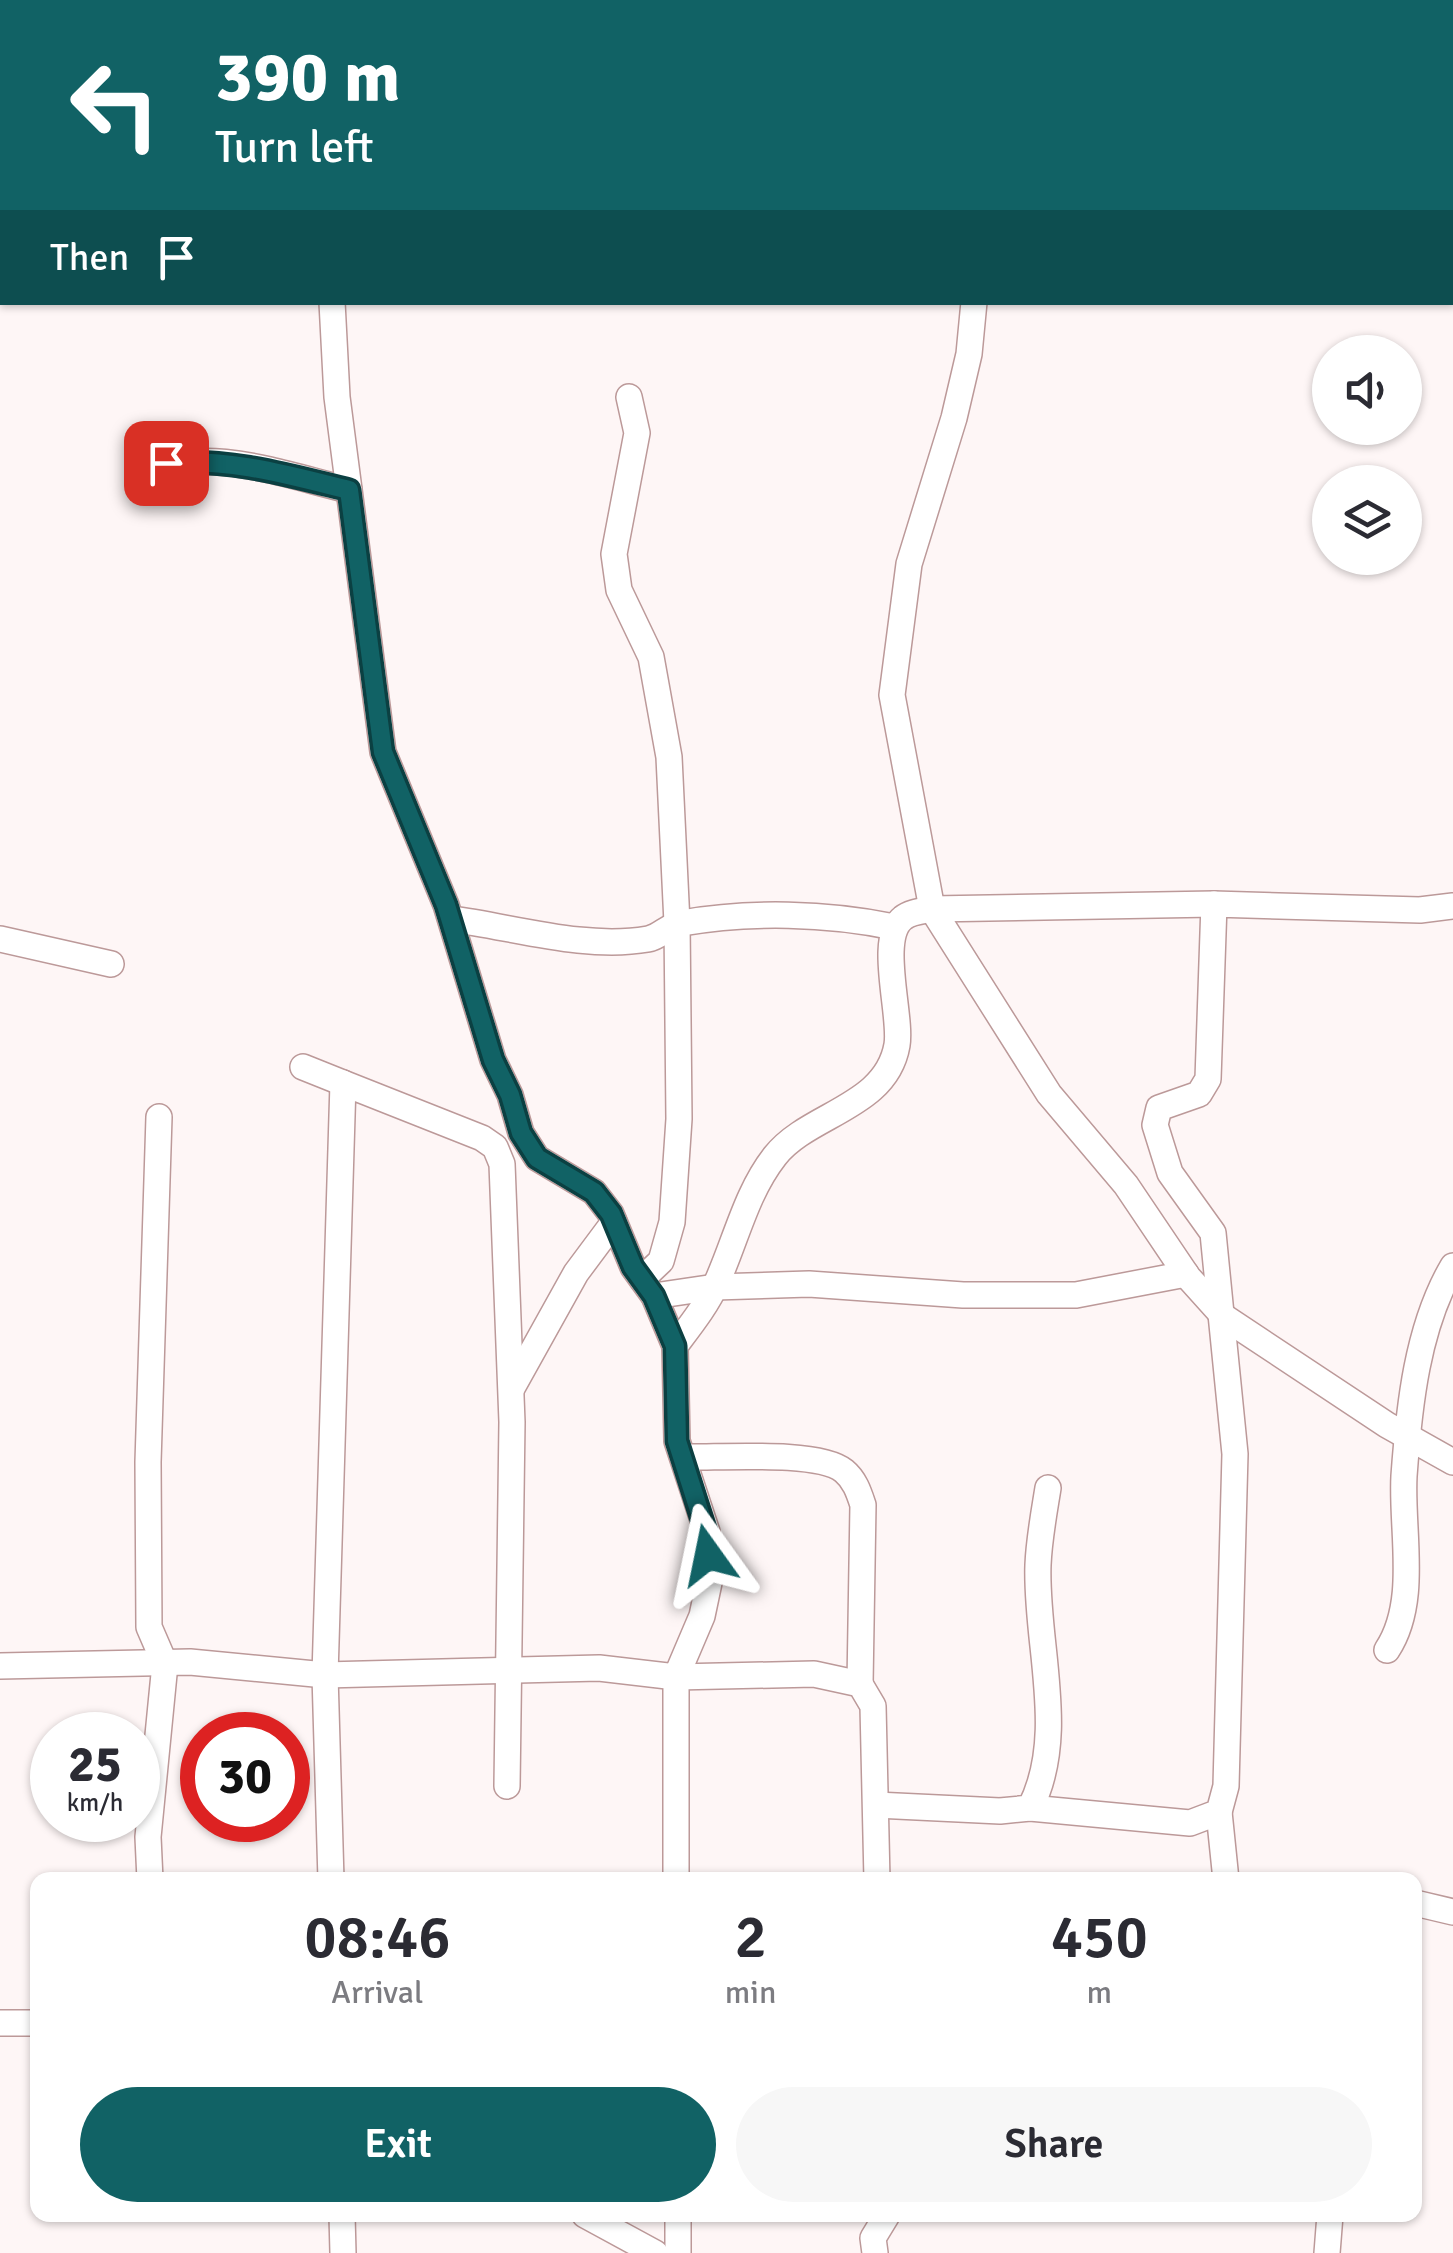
<!DOCTYPE html>
<style>
:root{--surface:#fff;--page:#f7f7f7;--text:#2b2b33;--muted:#7c7c81;--accent:#116265}
body{margin:0;font-family:Signika,sans-serif;background:var(--page);color:var(--text);height:100vh;display:flex;flex-direction:column;font-size:38px;white-space:nowrap}
*{box-sizing:border-box;margin:0}
p{font-size:32px;color:var(--muted)}
.icon{flex:none;width:55px;height:55px;fill:none;stroke:currentColor;stroke-width:2;stroke-linecap:round;stroke-linejoin:round}
.map{position:relative;flex:1;overflow:hidden}
.panel{position:absolute;left:30px;top:1872px;width:1392px;height:350px;display:flex;flex-direction:column;background:var(--surface);border-radius:20px;box-shadow:0 2px 8px #0004}
.panel>*{flex:none}
.hud{position:absolute;left:0px;top:0px;width:1455px;height:305px;box-shadow:0 2px 8px #0004;background:#116265;color:#fff;overflow:hidden}
.fabs{position:absolute;left:1312px;top:335px;display:grid;gap:20px}
.fabs a{display:grid;place-items:center;width:110px;height:110px;border-radius:50%;background:var(--surface);box-shadow:0 2px 8px #0004;font-size:50px}
.speed{position:absolute;left:30px;top:1712px;display:flex;gap:20px;font-size:50px;font-weight:700;text-align:center}
.speed>*{display:grid;place-content:center;width:130px;height:130px;border-radius:50%;background:var(--surface);box-shadow:0 2px 8px #0004;line-height:1}
.speed small{font-size:25px;font-weight:400}
.speed .limit{border:15px solid #d22;background:#fff;color:#111}
.pin{position:absolute;display:grid;place-items:center;width:85px;height:85px;color:#fff;margin:-42px;border-radius:20px;box-shadow:0 5px 15px #0006}
.me{position:absolute;width:110px;margin:-55px;rotate:348deg;stroke-linejoin:round;filter:drop-shadow(0 0 8px #0008)}
.turn{display:flex;align-items:center;gap:35px;height:210px;padding:0 50px;font-size:45px}
.turn .icon{width:130px;height:130px;stroke-width:2.5}
.turn b{display:block;font-size:70px;line-height:85px}
.then{display:flex;align-items:center;height:95px;padding:0 50px;background:#0003;gap:20px;font-size:38px}
.eta{display:flex;justify-content:space-evenly;align-items:center;height:170px;text-align:center}
.eta b{font-size:60px;font-weight:600;line-height:70px}
.cta{display:flex;gap:20px;margin-top:auto;padding:20px 50px}
.cta a{flex:1;height:115px;border-radius:60px;background:var(--accent);color:#fff;font-size:40px;font-weight:600;line-height:115px;text-align:center}
.cta a+a{background:var(--page);color:var(--text)}
.map>svg:first-child{display:block}
</style>
<div class="map">
<svg width="1453" height="2253" viewBox="0 0 1453 2253">
<rect width="100%" height="100%" fill="#fef6f6"/>
<g fill="none" stroke-linecap="round" stroke-linejoin="round">
<g stroke="#f8979a" stroke-width="35">
<path d="M 1277,0 L 1282,2"/>
<path d="M 1452,73 L 1453,73"/>
</g>
<defs>
<g id="minor">
<path d="M 332,302 L 337,397 L 383,752 L 446,905 L 493,1060 L 510,1095 L 521,1133 L 537,1158 L 594,1192 L 611,1214 L 633,1267 L 654,1296 L 675,1346 L 677,1441 L 707,1532 L 710,1578 L 702,1616 L 676,1677 L 676,1880"/>
<path d="M 974,302 L 969,354 L 954,418 L 909,564 L 892,695 L 932,909 L 1049,1094 L 1126,1185 L 1188,1277 L 1224,1317 L 1387,1425 L 1453,1462"/>
<path d="M 629,397 L 637,433 L 614,554 L 619,590 L 651,657 L 669,757 L 677,923 L 679,1119 L 672,1222 L 661,1261 L 642,1279"/>
<path d="M 140,475 C 206,444 281,474 349,490"/>
<path d="M 451,919 C 513,927 585,950 648,939 C 660,937 669,925 682,923 C 750,911 827,913 894,927"/>
<path d="M 0,939 L 111,964"/>
<path d="M 303,1067 L 343,1083"/>
<path d="M 654,1296 L 715,1287 L 809,1284 L 963,1295 L 1076,1295 L 1186,1274"/>
<path d="M 675,1346 C 690,1326 707,1305 717,1282 C 736,1240 746,1193 775,1156 C 809,1113 886,1108 897,1045 C 902,1015 877,938 903,918 C 910,912 923,911 932,909 L 1214,904"/>
<path d="M 512,1388 L 576,1273 L 614,1222"/>
<path d="M 683,1457 C 718,1458 819,1450 844,1471 C 855,1480 859,1493 863,1505 L 860,1684"/>
<path d="M 1387,1650 C 1419,1602 1401,1531 1404,1476 C 1409,1407 1417,1327 1453,1266"/>
<path d="M 0,1666 L 190,1662 L 325,1675 L 599,1668 L 676,1677 L 814,1674 L 860,1684 L 873,1706 L 877,1880"/>
<path d="M 876,1805 L 1000,1811 L 1030,1808 C 1068,1735 1035,1643 1038,1565 C 1039,1539 1044,1513 1048,1488"/>
<path d="M 1030,1808 L 1190,1823 L 1219,1812 L 1226,1786 L 1235,1454 L 1221,1314 L 1213,1233 L 1170,1173 L 1155,1125 L 1159,1108 L 1199,1094 L 1208,1079 L 1214,904 L 1420,910 L 1453,906"/>
<path d="M 1219,1812 L 1226,1880"/>
<path d="M 150,1880 L 148,1837 L 165,1664 L 149,1627 L 148,1462 L 159,1117"/>
<path d="M 331,1880 L 325,1675 L 343,1083 L 482,1138 L 495,1147 L 502,1164 L 512,1422 L 507,1786"/>
<path d="M 1415,1903 L 1453,1912"/>
<path d="M 0,2023 L 38,2023"/>
<path d="M 342,2215 L 343,2253"/>
<path d="M 585,2215 L 655,2253"/>
<path d="M 678,2215 L 678,2253"/>
<path d="M 875,2253 L 873,2238 L 887,2215"/>
<path d="M 1327,2253 L 1330,2215"/>
</g>
</defs>
<use href="#minor" stroke="#bc9999" stroke-width="28"/>
<use href="#minor" stroke="#fff" stroke-width="25"/>
</g>
<g fill="none" stroke-linecap="round" stroke-linejoin="round">
<defs>
<path id="route" d="M 166,463 C 230,458 288,475 349,490 L 383,752 L 446,905 L 493,1060 L 510,1095 L 521,1133 L 537,1158 L 594,1192 L 611,1214 L 633,1267 L 654,1296 L 675,1346 L 677,1441 L 706,1532 L 708,1555"/>
</defs>
<use href="#route" stroke="#0b4042" stroke-width="25"/>
<use href="#route" stroke="#116265" stroke-width="18"/>
</g>
</svg>
<div class="fabs">
<a><svg class="icon" aria-label="sound" viewBox="0 0 24 24"><path d="M4 9h4l5-4v14l-5-4H4zM17 9q2 3 0 6"/></svg></a>
<a><svg class="icon" aria-label="layers" viewBox="0 0 24 24"><path d="M12 4l9 5-9 5-9-5zM3 14l9 5 9-5"/></svg></a>
</div>
<div class="speed"><div>25<small>km/h</small></div><div class="limit">30</div></div>
<div class="pin" style="left:166px;top:463px;background:#d93025"><svg class="icon" aria-label="arrive" viewBox="0 0 24 24"><path d="M6 21V4h12l-3 4 3 4H6"/></svg></div>
<svg class="me" style="left:708px;top:1555px" viewBox="-20 -20 40 40"><path d="M0-17L14 15 0 8-14 15z" fill="#116265" stroke="#fff" stroke-width="4"/></svg>
<div class="hud">
<div class="turn"><svg class="icon" aria-label="left" viewBox="0 0 24 24"><path d="M17 20v-9H6M10 6l-5 5 5 5"/></svg><div><b>390 m</b>Turn left</div></div>
<div class="then">Then<svg class="icon" aria-label="arrive" viewBox="0 0 24 24"><path d="M6 21V4h12l-3 4 3 4H6"/></svg></div>
</div>
<section class="panel">
<div class="eta">
<div><b>08:46</b><p>Arrival</p></div>
<div><b>2</b><p>min</p></div>
<div><b>450</b><p>m</p></div>
</div>
<div class="cta"><a>Exit</a><a>Share</a></div>
</section>
</div>
